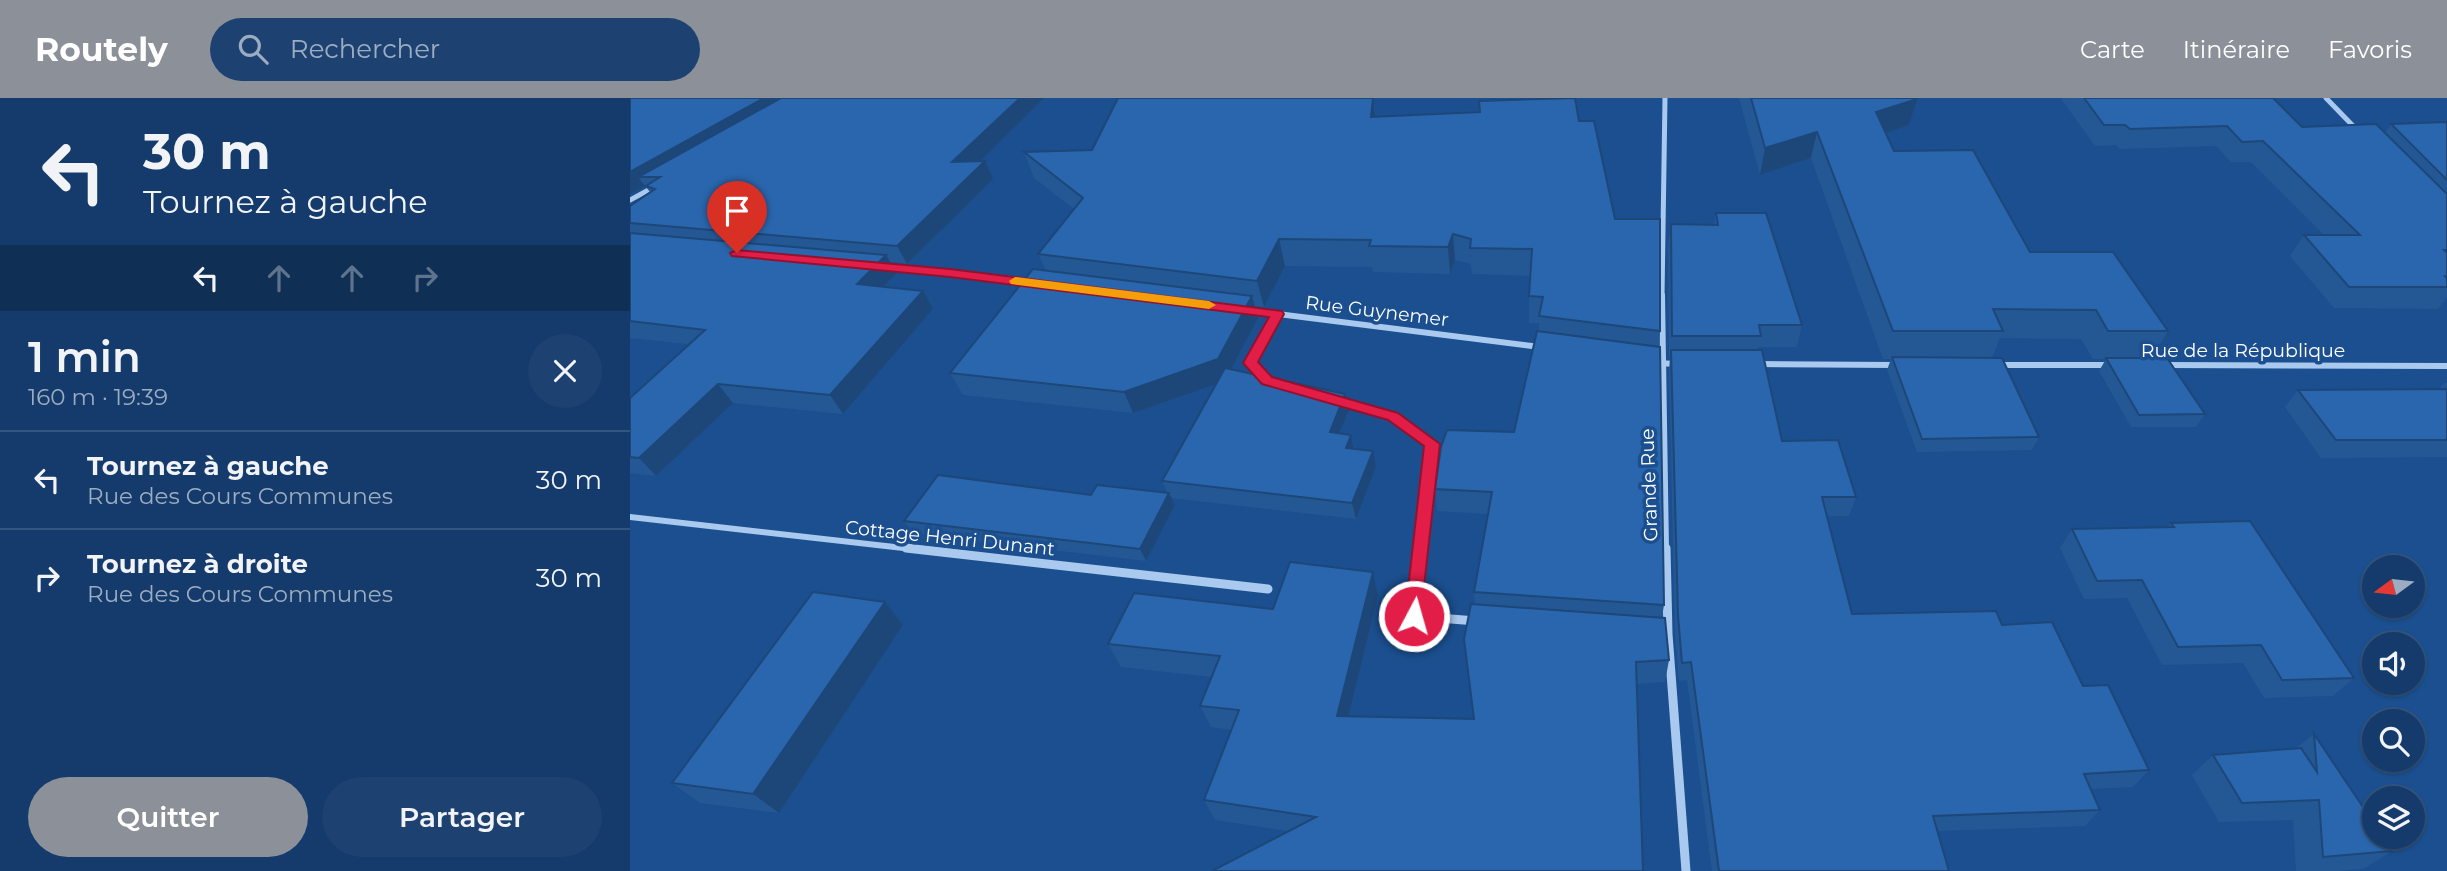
<!DOCTYPE html>
<html lang="fr">
<meta charset="utf-8">
<style>
:root{--surface:#143b6b;--page:#1d4271;--text:#f1f3f6;--muted:#9dadc1;--line:#33557e;--accent:#8c9099}
body{margin:0;font-family:Montserrat,sans-serif;background:var(--page);color:var(--text);height:100vh;display:flex;flex-direction:column;font-size:26px;white-space:nowrap}
*{box-sizing:border-box;margin:0}
p{font-size:23px;color:var(--muted)}
.icon{flex:none;width:38px;height:38px;fill:none;stroke:currentColor;stroke-width:2;stroke-linecap:round;stroke-linejoin:round}
.map{position:relative;flex:1;overflow:hidden}
.sheet{display:flex;flex-direction:column;background:var(--surface);width:630px}
.sheet>*{flex:none}
.hud{background:#143b6b;color:var(--text);overflow:hidden}
.needle{width:46px;rotate:255deg}
.fabs{position:absolute;left:1732px;top:457px;display:grid;gap:14px}
.fabs a{display:grid;place-items:center;width:63px;height:63px;border-radius:50%;background:var(--surface);box-shadow:0 2px 5px #0004,0 0 0 2px var(--line);font-size:35px}
.pin{position:absolute;display:grid;place-items:center;width:60px;height:60px;color:#fff;margin:-72px -30px;border-radius:50% 50% 50% 0;rotate:-45deg;box-shadow:0 0 7px #0007}
.pin .icon{rotate:45deg}
.me{position:absolute;width:77px;margin:-38px;rotate:6deg;stroke-linejoin:round;filter:drop-shadow(0 0 5px #0008)}
.turn{display:flex;align-items:center;gap:24px;height:147px;padding:0 28px;font-size:32px}
.turn .icon{width:91px;height:91px;stroke-width:2.5}
.turn b{display:block;font-size:49px;line-height:60px}
.lanes{display:flex;align-items:center;height:66px;padding:0 28px;background:#0003;justify-content:center;gap:35px;direction:ltr}
.lanes .off{opacity:.35}
.round{display:grid;place-items:center;flex:none;width:74px;height:74px;border-radius:37px;background:var(--page)}
.head{display:flex;align-items:center;justify-content:space-between;height:119px;padding:0 28px}
h1{font-size:42px;font-weight:600;line-height:52px}
.cta{display:flex;gap:14px;margin-top:auto;padding:14px 28px}
.cta a{flex:1;height:80px;border-radius:42px;background:var(--accent);color:#fff;font-size:28px;font-weight:600;line-height:80px;text-align:center}
.cta a+a{background:var(--page);color:var(--text)}
ul{padding:0;list-style:none}
li{display:flex;align-items:center;gap:21px;height:98px;padding:0 28px;border-top:2px solid var(--line)}
li div{flex:1}
li b{display:block;font-size:26px}
li em{font-style:normal}
header{display:flex;align-items:center;gap:42px;box-sizing:border-box;height:98px;padding:0 35px;background:var(--accent);color:#fff}
header strong{font-size:33px}
nav{display:flex;gap:38px;margin-inline-start:auto;font-size:24px}
.search{width:490px;height:63px;background:var(--page);display:flex;align-items:center;gap:18px;box-sizing:border-box;padding:0 24px;border-radius:38px;color:var(--muted);font-size:26px}
main{display:flex;flex:1;min-height:0}
.map>svg:first-child{display:block}
</style>
<header>
<strong>Routely</strong>
<div class="search"><svg class="icon" aria-label="search" viewBox="0 0 24 24"><circle cx="10" cy="10" r="6"/><path d="M15 15l6 6"/></svg>Rechercher</div>
<nav><a>Carte</a><a>Itinéraire</a><a>Favoris</a></nav>
</header>
<main>
<section class="sheet">
<div class="hud">
<div class="turn"><svg class="icon" aria-label="left" viewBox="0 0 24 24"><path d="M17 20v-9H6M10 6l-5 5 5 5"/></svg><div><b>30 m</b>Tournez à gauche</div></div>
<div class="lanes"><svg class="icon" aria-label="left" viewBox="0 0 24 24"><path d="M17 20v-9H6M10 6l-5 5 5 5"/></svg><svg class="icon off" aria-label="ahead" viewBox="0 0 24 24"><path d="M12 20V5M6 11l6-6 6 6"/></svg><svg class="icon off" aria-label="ahead" viewBox="0 0 24 24"><path d="M12 20V5M6 11l6-6 6 6"/></svg><svg class="icon off" aria-label="right" viewBox="0 0 24 24"><path d="M7 20v-9h11M14 6l5 5-5 5"/></svg></div>
</div>
<div class="head"><div><h1>1 min</h1><p>160 m · 19:39</p></div><a class="round"><svg class="icon" aria-label="close" viewBox="0 0 24 24"><path d="M6 6l12 12M18 6L6 18"/></svg></a></div>
<ul>
<li><svg class="icon" aria-label="left" viewBox="0 0 24 24"><path d="M17 20v-9H6M10 6l-5 5 5 5"/></svg><div><b>Tournez à gauche</b><p>Rue des Cours Communes</p></div><em>30 m</em></li>
<li><svg class="icon" aria-label="right" viewBox="0 0 24 24"><path d="M7 20v-9h11M14 6l5 5-5 5"/></svg><div><b>Tournez à droite</b><p>Rue des Cours Communes</p></div><em>30 m</em></li>
</ul>
<div class="cta"><a>Quitter</a><a>Partager</a></div>
</section>
<div class="map">
<svg width="1817" height="773" viewBox="0 0 1817 773">
<rect width="100%" height="100%" fill="#1b4f8f"/>
<g fill="none" stroke-linecap="round" stroke-linejoin="round">
<g stroke="#a9c9ee" stroke-width="5">
<path d="M 1696,0 L 1727,32"/>
<path d="M 0,102 L 24,89"/>
<path d="M 255,169 L 400,185"/>
<path d="M 1032,199 L 1035,0"/>
</g>
<g stroke="#a9c9ee" stroke-width="6">
<path d="M 1032,197 L 1036,452"/>
<path d="M 617,212 L 910,249"/>
<path d="M 1023,265 L 1049,266"/>
<path d="M 1128,266 L 1266,267"/>
<path d="M 1369,267 L 1480,267"/>
<path d="M 1534,267 L 1817,268"/>
<path d="M 641,283 L 620,265 L 647,216"/>
<path d="M 710,303 L 763,319 L 802,346 L 791,452"/>
<path d="M 0,419 L 291,452"/>
</g>
<g stroke="#a9c9ee" stroke-width="9">
<path d="M 276,450 L 638,491"/>
<path d="M 791,450 L 784,518 L 846,523"/>
<path d="M 1036,450 L 1038,536 L 1056,773"/>
</g>
</g>
<g fill="#245895">
<path d="M 0,0 L 414,0 L 349,64 L 363,81 L 277,166 L 261,164 L 267,175 L 254,188 L 303,211 L 213,316 L 103,305 L 26,378 L 0,375 L 0,300 L 58,246 L 0,240 L 0,108 L 20,94 L 15,88 L 0,96 Z"/>
<path d="M 743,0 L 746,19 L 850,14 L 849,3 L 949,23 L 985,121 L 1030,233 L 1029,248 L 1034,507 L 1032,519 L 1039,562 L 1035,584 L 1007,586 L 658,733 L 585,722 L 574,702 L 602,632 L 581,629 L 570,608 L 582,579 L 491,569 L 478,546 L 643,511 L 743,474 L 748,497 L 718,618 L 844,621 L 834,541 L 845,506 L 844,494 L 858,416 L 807,413 L 805,391 L 884,334 L 909,233 L 909,225 L 899,225 L 899,198 L 900,178 L 842,176 L 841,166 L 825,162 L 820,176 L 743,174 L 742,169 L 655,168 L 634,209 L 625,208 L 628,220 L 601,271 L 719,312 L 709,336 L 721,337 L 724,351 L 743,353 L 746,369 L 726,421 L 541,400 L 545,407 L 516,463 L 284,436 L 274,423 L 461,397 L 537,394 L 532,383 L 586,286 L 503,315 L 333,297 L 320,275 L 416,172 L 408,156 L 444,111 L 404,80 L 394,54 L 462,52 Z"/>
<path d="M 1109,0 L 1287,0 L 1279,27 L 1256,35 L 1264,53 L 1400,154 L 1538,233 L 1522,260 L 1575,316 L 1566,329 L 1501,329 L 1469,273 L 1476,261 L 1463,261 L 1451,241 L 1370,240 L 1362,260 L 1409,339 L 1402,352 L 1287,354 L 1257,272 L 1261,261 L 1253,261 L 1181,60 L 1130,77 Z"/>
<path d="M 1433,0 L 1643,0 L 1672,29 L 1755,35 L 1761,26 L 1817,24 L 1817,199 L 1808,211 L 1704,210 L 1660,158 L 1674,137 L 1694,137 L 1621,64 L 1601,64 L 1586,48 L 1490,51 L 1486,47 L 1465,48 L 1432,2 Z"/>
<path d="M 1086,115 L 1172,227 L 1167,249 L 1128,249 L 1128,252 L 1152,343 L 1226,399 L 1219,418 L 1197,418 L 1222,516 L 1372,527 L 1453,588 L 1519,672 L 1503,689 L 1461,691 L 1470,712 L 1455,728 L 1307,733 L 1319,773 L 1082,773 L 1057,582 L 1049,583 L 1045,536 L 1039,272 L 1040,260 L 1039,260 L 1038,148 L 1041,126 L 1084,126 Z"/>
<path d="M 1814,285 L 1817,285 L 1817,359 L 1691,360 L 1655,309 L 1668,292 L 1808,291 Z"/>
<path d="M 1541,425 L 1724,580 L 1703,598 L 1634,600 L 1613,565 L 1532,567 L 1497,500 L 1454,501 L 1430,450 L 1442,431 L 1538,429 Z"/>
<path d="M 255,504 L 273,527 L 149,715 L 70,705 L 42,685 Z"/>
<path d="M 1684,636 L 1762,753 L 1733,771 L 1708,773 L 1666,773 L 1663,722 L 1589,724 L 1562,677 L 1583,657 L 1666,650 Z"/>
</g>
<g fill="#1d4779">
<path d="M 134,0 L 160,0 L 8,79 L 15,88 L 0,96 L 0,74 Z"/>
<path d="M 390,0 L 414,0 L 331,82 L 322,64 Z"/>
<path d="M 743,0 L 746,24 L 741,19 Z"/>
<path d="M 1287,1 L 1279,27 L 1239,41 L 1246,14 Z"/>
<path d="M 1187,34 L 1181,60 L 1130,77 L 1135,50 Z"/>
<path d="M 355,63 L 363,81 L 277,166 L 267,148 Z"/>
<path d="M 823,136 L 825,162 L 820,176 L 818,149 Z"/>
<path d="M 649,141 L 655,168 L 634,209 L 627,183 Z"/>
<path d="M 256,157 L 267,175 L 238,204 L 227,186 Z"/>
<path d="M 293,193 L 303,211 L 213,316 L 200,297 Z"/>
<path d="M 622,198 L 628,220 L 595,283 L 503,315 L 494,294 Z"/>
<path d="M 88,286 L 103,305 L 26,378 L 9,360 Z"/>
<path d="M 715,296 L 719,312 L 703,350 L 700,334 Z"/>
<path d="M 721,337 L 724,353 L 716,350 Z"/>
<path d="M 743,353 L 746,369 L 726,421 L 722,405 Z"/>
<path d="M 539,395 L 545,407 L 516,463 L 510,451 Z"/>
<path d="M 743,474 L 748,497 L 713,640 L 707,618 Z"/>
<path d="M 255,504 L 273,527 L 149,715 L 123,696 Z"/>
</g>
<g fill="#2a66ad" stroke="#1d4779" stroke-width="2">
<path d="M 0,0 L 134,0 L 0,74 Z"/>
<path d="M 151,0 L 390,0 L 322,64 L 355,63 L 267,148 L 0,125 L 0,108 L 25,91 L 16,88 L 30,79 L 8,79 Z"/>
<path d="M 488,0 L 743,0 L 741,19 L 850,14 L 849,3 L 945,0 L 949,23 L 964,23 L 985,121 L 1030,121 L 1030,233 L 909,218 L 913,199 L 899,198 L 902,151 L 840,150 L 841,141 L 823,136 L 818,149 L 739,148 L 741,142 L 649,141 L 627,183 L 408,156 L 453,100 L 394,54 L 462,52 Z"/>
<path d="M 1121,0 L 1287,0 L 1287,1 L 1246,14 L 1264,53 L 1343,52 L 1400,154 L 1483,154 L 1538,233 L 1478,233 L 1466,212 L 1363,211 L 1373,233 L 1263,233 L 1187,34 L 1135,50 Z"/>
<path d="M 1454,0 L 1643,0 L 1672,29 L 1746,26 L 1817,96 L 1817,152 L 1814,152 L 1817,155 L 1817,178 L 1815,178 L 1817,181 L 1817,189 L 1719,189 L 1674,137 L 1730,137 L 1633,43 L 1612,44 L 1597,28 L 1500,31 L 1495,27 L 1474,27 Z"/>
<path d="M 1817,24 L 1817,82 L 1761,26 Z"/>
<path d="M 1086,115 L 1136,115 L 1172,227 L 1129,227 L 1131,238 L 1042,238 L 1041,126 L 1088,127 Z"/>
<path d="M 0,135 L 256,157 L 227,186 L 293,193 L 200,297 L 88,286 L 9,360 L 0,359 L 0,300 L 75,232 L 0,223 Z"/>
<path d="M 403,171 L 622,198 L 588,261 L 494,294 L 320,275 Z"/>
<path d="M 907,233 L 1030,249 L 1034,507 L 844,494 L 862,394 L 805,391 L 811,349 L 817,332 L 884,334 Z"/>
<path d="M 1041,252 L 1132,252 L 1152,343 L 1208,342 L 1226,399 L 1192,399 L 1222,516 L 1366,513 L 1372,527 L 1422,524 L 1453,588 L 1478,587 L 1519,672 L 1454,676 L 1470,712 L 1303,718 L 1319,773 L 1089,773 L 1061,564 L 1052,565 L 1048,517 Z"/>
<path d="M 1262,259 L 1372,260 L 1409,339 L 1292,341 Z"/>
<path d="M 1476,260 L 1537,260 L 1575,316 L 1509,317 Z"/>
<path d="M 595,270 L 715,296 L 700,334 L 721,337 L 716,350 L 743,353 L 722,405 L 532,383 Z"/>
<path d="M 1817,291 L 1817,342 L 1706,342 L 1668,292 Z"/>
<path d="M 308,377 L 461,397 L 467,387 L 539,395 L 510,451 L 274,423 Z"/>
<path d="M 1620,423 L 1724,580 L 1652,582 L 1631,547 L 1548,549 L 1512,482 L 1467,483 L 1442,431 L 1544,429 L 1541,425 Z"/>
<path d="M 660,464 L 743,474 L 707,618 L 844,621 L 834,541 L 841,506 L 1035,520 L 1039,562 L 1006,564 L 1013,773 L 582,773 L 686,719 L 574,702 L 609,612 L 570,608 L 590,558 L 478,546 L 504,495 L 643,511 Z"/>
<path d="M 183,494 L 255,504 L 123,696 L 42,685 Z"/>
<path d="M 1684,636 L 1745,727 L 1745,738 L 1753,738 L 1762,753 L 1693,759 L 1689,702 L 1612,705 L 1583,657 L 1671,650 L 1687,674 Z"/>
</g>
<path fill="#e11d48" stroke="#92132f" stroke-width="2" d="M 107,152 L 320,171 L 652,213 L 654,216 L 628,264 L 642,279 L 768,315 L 810,346 L 790,524 L 784,526 L 778,524 L 775,518 L 794,348 L 758,322 L 632,286 L 613,265 L 639,219 L 320,179 L 102,158 L 100,155 Z"/>
<path fill="#f59e0b" d="M 385,179 L 579,203 L 586,207 L 579,211 L 381,186 L 379,183 Z"/>
<g text-anchor="middle" dominant-baseline="central" stroke-width="7" stroke-linejoin="round" paint-order="stroke">
<g font-size="19" fill="#fff" stroke="#1b4f8f">
<text transform="translate(747 213) rotate(7)">Rue Guynemer</text>
<text x="1613" y="252">Rue de la République</text>
<text transform="translate(1019 387) rotate(-92)">Grande Rue</text>
<text transform="translate(320 440) rotate(6)">Cottage Henri Dunant</text>
</g>
</g>
</svg>
<div class="fabs">
<a><svg class="needle" viewBox="-14 -14 28 28"><path d="M0-13l5 13h-10z" fill="#e53935"/><path d="M0 13l5-13h-10z" fill="#9dadc1"/></svg></a>
<a><svg class="icon" aria-label="sound" viewBox="0 0 24 24"><path d="M4 9h4l5-4v14l-5-4H4zM17 9q2 3 0 6"/></svg></a>
<a><svg class="icon" aria-label="search" viewBox="0 0 24 24"><circle cx="10" cy="10" r="6"/><path d="M15 15l6 6"/></svg></a>
<a><svg class="icon" aria-label="layers" viewBox="0 0 24 24"><path d="M12 4l9 5-9 5-9-5zM3 14l9 5 9-5"/></svg></a>
</div>
<div class="pin" style="left:107px;top:155px;background:#d93025"><svg class="icon" aria-label="arrive" viewBox="0 0 24 24"><path d="M6 21V4h12l-3 4 3 4H6"/></svg></div>
<svg class="me" style="left:784px;top:518px" viewBox="-20 -20 40 40"><circle r="17" fill="#e11d48" stroke="#fff" stroke-width="3"/><path d="M0-11L8 9 0 5-8 9z" fill="#fff"/></svg>
</div>
</main>
